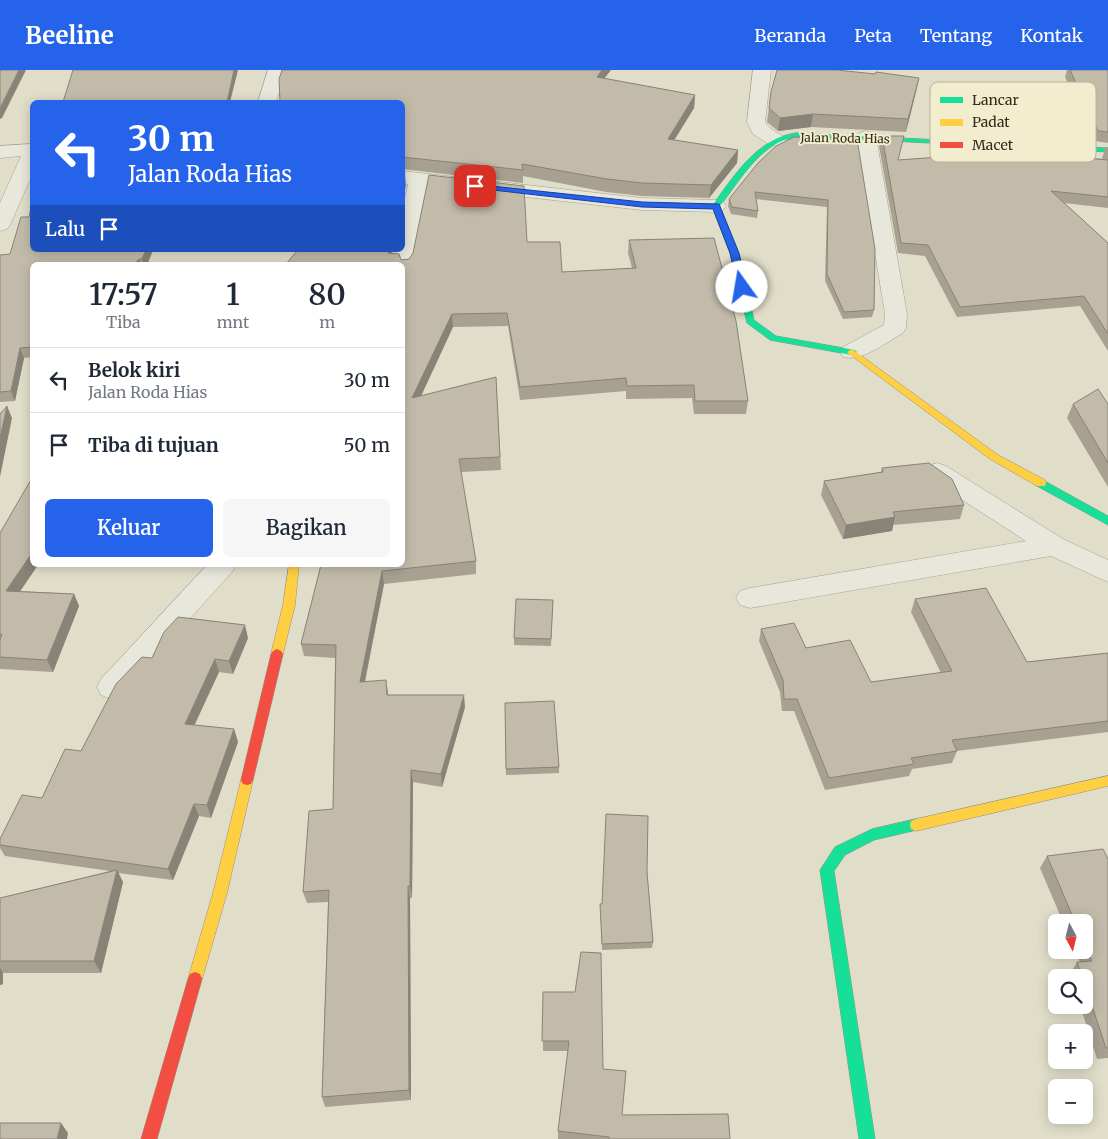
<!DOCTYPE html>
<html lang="id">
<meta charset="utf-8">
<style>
:root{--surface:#fff;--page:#f6f6f7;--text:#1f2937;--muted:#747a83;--line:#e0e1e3;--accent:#2563eb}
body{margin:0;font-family:Merriweather,serif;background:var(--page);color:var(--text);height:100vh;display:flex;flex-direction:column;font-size:19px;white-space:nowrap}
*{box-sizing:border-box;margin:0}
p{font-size:16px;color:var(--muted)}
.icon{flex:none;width:28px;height:28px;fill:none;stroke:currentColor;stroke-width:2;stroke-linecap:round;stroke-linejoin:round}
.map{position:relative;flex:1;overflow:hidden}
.side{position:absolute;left:30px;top:192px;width:375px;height:305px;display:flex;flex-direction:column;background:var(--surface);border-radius:8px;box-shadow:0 2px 12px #0003}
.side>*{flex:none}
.top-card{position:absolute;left:30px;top:30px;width:375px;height:152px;border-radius:8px;box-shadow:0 2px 12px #0003;background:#2563eb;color:#fff;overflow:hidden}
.needle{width:32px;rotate:173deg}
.tools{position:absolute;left:1048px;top:844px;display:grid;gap:10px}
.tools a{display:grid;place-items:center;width:45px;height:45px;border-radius:8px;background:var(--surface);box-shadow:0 2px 12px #0003;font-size:25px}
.pin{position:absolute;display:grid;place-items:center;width:42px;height:42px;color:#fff;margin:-21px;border-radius:10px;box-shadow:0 2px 8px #0006}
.me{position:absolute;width:55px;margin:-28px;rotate:347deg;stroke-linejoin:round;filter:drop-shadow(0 0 4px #0008)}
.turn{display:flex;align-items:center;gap:18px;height:105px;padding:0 15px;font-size:22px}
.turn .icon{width:65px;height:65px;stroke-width:2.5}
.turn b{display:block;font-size:35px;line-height:42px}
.then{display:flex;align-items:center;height:48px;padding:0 15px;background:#0003;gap:10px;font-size:19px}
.eta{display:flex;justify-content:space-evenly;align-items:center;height:85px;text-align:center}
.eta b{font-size:30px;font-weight:600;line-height:35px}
.primary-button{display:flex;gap:10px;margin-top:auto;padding:10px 15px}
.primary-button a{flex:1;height:58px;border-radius:8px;background:var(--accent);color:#fff;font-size:20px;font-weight:600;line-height:58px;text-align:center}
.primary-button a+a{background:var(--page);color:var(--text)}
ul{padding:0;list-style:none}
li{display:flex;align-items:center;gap:15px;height:65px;padding:0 15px;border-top:1px solid var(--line)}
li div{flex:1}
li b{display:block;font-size:19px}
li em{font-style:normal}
header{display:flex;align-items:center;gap:30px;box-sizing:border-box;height:70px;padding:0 25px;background:var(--accent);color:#fff}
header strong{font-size:24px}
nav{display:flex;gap:28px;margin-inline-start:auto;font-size:18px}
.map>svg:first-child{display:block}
</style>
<header>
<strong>Beeline</strong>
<nav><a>Beranda</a><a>Peta</a><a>Tentang</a><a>Kontak</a></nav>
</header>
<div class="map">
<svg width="1108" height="1069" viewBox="0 0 1108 1069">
<rect width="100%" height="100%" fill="#e0ddc9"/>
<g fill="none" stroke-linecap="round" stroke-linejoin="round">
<defs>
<g id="street">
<path d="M 268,0 L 318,0 L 315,4 L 284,7 L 276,32 L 258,32 Z"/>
<path d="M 753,0 L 771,0 L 765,52 C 770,61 780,62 786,70 L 783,74 L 776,76 L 769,74 L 753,64 L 747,52 Z"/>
<path d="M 866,61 L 873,63 L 876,67 L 907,244 L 906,258 L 903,263 C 886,272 863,292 843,287 L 840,282 L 843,277 L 884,255 L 885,244 L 856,67 L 859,63 Z"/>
<path d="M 32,74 L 32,105 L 10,155 L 7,159 L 0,161 L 0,133 L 21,86 L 0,88 L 0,76 Z"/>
<path d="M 402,101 L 642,128 L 716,130 L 723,132 L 726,136 L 723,140 L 716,142 L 642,140 L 428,116 L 413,195 L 410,200 L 402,201 L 402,195 L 391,195 L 394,180 L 402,180 L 402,141 L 408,114 L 402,113 Z"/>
<path d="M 937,393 L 946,396 L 1063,469 L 1108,490 L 1108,512 L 1051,486 L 750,538 L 740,535 L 736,528 L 740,521 L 750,518 L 1026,471 L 928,408 L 924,402 L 928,396 Z"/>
<path d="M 207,495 L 236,495 L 232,502 L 121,625 L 111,629 L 101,625 L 97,617 L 101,609 Z"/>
</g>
<g id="fast">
<path d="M 796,63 L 1108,78 L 1108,82 L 811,67 C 802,67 793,67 784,70 C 756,81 738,113 720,136 L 738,183 L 754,250 L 776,266 L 855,280 L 857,282 L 852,285 L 770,270 L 747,253 L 730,183 L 712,136 C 733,107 757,68 796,63 Z"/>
<path d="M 1041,409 L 1108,446 L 1108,455 L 1037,416 L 1036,413 L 1037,410 Z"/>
<path d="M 916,749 L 921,751 L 922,755 L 921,759 L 874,770 L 845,785 L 834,801 L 875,1069 L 859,1069 L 820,800 L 835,777 L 872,759 Z"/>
</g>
<g id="slow">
<path d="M 852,279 L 998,385 L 1045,410 L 1046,413 L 1045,416 L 1037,416 L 990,389 L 849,284 L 847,282 Z"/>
<path d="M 289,495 L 299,495 L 295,535 L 283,584 L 281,587 L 273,587 L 271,584 L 283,535 Z"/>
<path d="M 247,705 L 251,706 L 253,710 L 227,823 L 202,909 L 200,914 L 195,916 L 190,914 L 188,909 L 213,823 L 241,710 L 243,706 Z"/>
<path d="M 1108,706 L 1108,716 L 916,761 L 911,759 L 910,755 L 911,751 L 916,749 Z"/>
</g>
<g id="jam">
<path d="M 277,579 L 281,581 L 283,584 L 253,710 L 251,714 L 247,715 L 243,714 L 241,710 L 271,584 L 273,581 Z"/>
<path d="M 195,902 L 200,904 L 202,909 L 157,1069 L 141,1069 L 188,909 L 190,904 Z"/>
</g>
</defs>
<use href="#street" stroke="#a5a193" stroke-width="1"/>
<use href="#fast" stroke="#949183" stroke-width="1"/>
<use href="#slow" stroke="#949183" stroke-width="1"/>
<use href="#jam" stroke="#949183" stroke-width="1"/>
<use href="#street" fill="#e8e7db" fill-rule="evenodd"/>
<use href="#fast" fill="#16e098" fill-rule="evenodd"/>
<use href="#slow" fill="#ffcf43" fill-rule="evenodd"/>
<use href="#jam" fill="#f24e42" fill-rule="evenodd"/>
</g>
<g fill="#a8a192">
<path d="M 491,0 L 611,0 L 604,8 L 695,25 L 694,38 L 674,70 L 738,80 L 737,93 L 709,128 L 642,126 L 606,122 L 523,106 L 523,113 L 402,99 L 402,32 Z"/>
<path d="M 1067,0 L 1108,0 L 1108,73 L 1095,71 L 1065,7 Z"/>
<path d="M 919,8 L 906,62 L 811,57 L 778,61 L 767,52 L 771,22 Z"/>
<path d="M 961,17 L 1020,54 L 1017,68 L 970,65 L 958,30 Z"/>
<path d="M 882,66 L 898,90 L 977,85 L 976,80 L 978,70 L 1041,84 L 1103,89 L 1102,88 L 1106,77 L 1108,77 L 1108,138 L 1064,133 L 1108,173 L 1108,281 L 1080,236 L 957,247 L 925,186 L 898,183 L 879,76 Z"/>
<path d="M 776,76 L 875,179 L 874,240 L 872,247 L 843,249 L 825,211 L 827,137 L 756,129 L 758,141 L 757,148 L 731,144 L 728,136 L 729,129 Z"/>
<path d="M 629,170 L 748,331 L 746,344 L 694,344 L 692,328 L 626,329 L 626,321 L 520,330 L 508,256 L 453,257 L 421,326 L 496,307 L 501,400 L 461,402 L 476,491 L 476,504 L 384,514 L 365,612 L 388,623 L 388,625 L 465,637 L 442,717 L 413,712 L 412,828 L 410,828 L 411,1030 L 325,1037 L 322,1027 L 328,832 L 307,833 L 303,822 L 333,739 L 335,588 L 304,586 L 301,574 L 321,495 L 402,495 L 402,195 L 298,180 L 392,180 L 392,184 L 401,190 L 527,172 L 562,202 L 632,198 L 628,183 Z"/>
<path d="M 32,180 L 153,180 L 147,195 L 32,195 L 32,287 L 24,288 L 15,331 L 0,332 L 0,185 L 10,184 Z"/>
<path d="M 1073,334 L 1108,334 L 1108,417 L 1067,348 Z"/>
<path d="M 882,398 L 964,435 L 960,449 L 893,455 L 892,461 L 843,469 L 821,425 L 824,411 L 881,402 Z"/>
<path d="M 0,463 L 32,495 L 38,495 L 20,521 L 74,524 L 79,536 L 53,602 L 0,599 Z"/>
<path d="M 915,529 L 1027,592 L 1108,583 L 1108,662 L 957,681 L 952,693 L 912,699 L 909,706 L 825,720 L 794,641 L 782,641 L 780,622 L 759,571 L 761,559 L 806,578 L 871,612 L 941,603 L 911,542 Z"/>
<path d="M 553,530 L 551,576 L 514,575 L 514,568 Z"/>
<path d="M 248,568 L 233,604 L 219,602 L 194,655 L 234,659 L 238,672 L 211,748 L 199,746 L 173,810 L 118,803 L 123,812 L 101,903 L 3,903 L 3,914 L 0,915 L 0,828 L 110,801 L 5,786 L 0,778 L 0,769 L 42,728 L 81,681 L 152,588 Z"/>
<path d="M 505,633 L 559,697 L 559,703 L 506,705 Z"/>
<path d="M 1047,786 L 1108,789 L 1108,988 L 1097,989 L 1080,935 L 1084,935 L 1084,908 L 1071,908 L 1070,904 L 1077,892 L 1080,892 L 1074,880 L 1084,880 L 1084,852 L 1063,852 L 1040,798 Z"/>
<path d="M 647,802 L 653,872 L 652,878 L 602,880 L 600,834 L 602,834 Z"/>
<path d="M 543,922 L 603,999 L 622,1045 L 730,1069 L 558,1069 L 558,1061 L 568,981 L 543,981 Z"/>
</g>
<g fill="#888377">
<path d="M 19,0 L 26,0 L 2,48 L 0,49 L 0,38 Z"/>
<path d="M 234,0 L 238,0 L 230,32 L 227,32 Z"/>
<path d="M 602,0 L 611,0 L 596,19 L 597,7 Z"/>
<path d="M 919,8 L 916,22 L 906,62 L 908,49 Z"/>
<path d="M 695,25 L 694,38 L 667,82 L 668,69 Z"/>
<path d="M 813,44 L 811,57 L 778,61 L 780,48 Z"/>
<path d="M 738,80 L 737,93 L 709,128 L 711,115 Z"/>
<path d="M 405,103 L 406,116 L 402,130 L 402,112 Z"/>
<path d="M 146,180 L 153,180 L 147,195 L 144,195 L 142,189 Z"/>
<path d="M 389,180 L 392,180 L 390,195 L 388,183 Z"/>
<path d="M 139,189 L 141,195 L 134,195 Z"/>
<path d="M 452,244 L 453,257 L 414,341 L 412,328 Z"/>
<path d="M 20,278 L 24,288 L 15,331 L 11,321 Z"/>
<path d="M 7,336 L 12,348 L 0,407 L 0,368 Z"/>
<path d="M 895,447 L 892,461 L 843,469 L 846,455 Z"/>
<path d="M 32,483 L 32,495 L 38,495 L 12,533 L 6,521 Z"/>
<path d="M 382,501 L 384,514 L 362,625 L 360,612 Z"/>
<path d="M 74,524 L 79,536 L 53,602 L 47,590 Z"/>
<path d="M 245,555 L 248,568 L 233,604 L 229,591 Z"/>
<path d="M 215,589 L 219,602 L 189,667 L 185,654 Z"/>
<path d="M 386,610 L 388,623 L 389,638 L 387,625 Z"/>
<path d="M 464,625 L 465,637 L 442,717 L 441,704 Z"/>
<path d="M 234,659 L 238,672 L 211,748 L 207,735 Z"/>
<path d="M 411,700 L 413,712 L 412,828 L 410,816 Z"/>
<path d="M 194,734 L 199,746 L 173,810 L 168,799 Z"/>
<path d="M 117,800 L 123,812 L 101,903 L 94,891 Z"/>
<path d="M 408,816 L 410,828 L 411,1030 L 409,1020 Z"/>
<path d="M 0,898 L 3,903 L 3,914 L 0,915 Z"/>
<path d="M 61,1053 L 68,1063 L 67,1069 L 57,1069 Z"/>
</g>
<g fill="#c3bbaa" stroke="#888377">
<path d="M 0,0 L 19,0 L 0,38 Z"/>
<path d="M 73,0 L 234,0 L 227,32 L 63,32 Z"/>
<path d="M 282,0 L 602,0 L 597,7 L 695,25 L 668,69 L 738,80 L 711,115 L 643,113 L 607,109 L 522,94 L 523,100 L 402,87 L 402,32 L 280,32 L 279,9 Z"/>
<path d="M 777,0 L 837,0 L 875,4 L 876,2 L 919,8 L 908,49 L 813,44 L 780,48 L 769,38 L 771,22 Z"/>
<path d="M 1070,0 L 1108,0 L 1108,62 L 1098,61 Z"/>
<path d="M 882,66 L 904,66 L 898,90 L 983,84 L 978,70 L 1026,73 L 1029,82 L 1039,81 L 1041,84 L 1108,90 L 1108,127 L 1051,121 L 1108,173 L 1108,264 L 1084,226 L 960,237 L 928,175 L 901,173 Z"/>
<path d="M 794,67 L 857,69 L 875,179 L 874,240 L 844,242 L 827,204 L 828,130 L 755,122 L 758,141 L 732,137 L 729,129 L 758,93 L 776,76 Z"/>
<path d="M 402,102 L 405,103 L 402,112 Z"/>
<path d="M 429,105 L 524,116 L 527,172 L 560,172 L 562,202 L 636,198 L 629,170 L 714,168 L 736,251 L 748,331 L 695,331 L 694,315 L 627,316 L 626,308 L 520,317 L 507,243 L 452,244 L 412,328 L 496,307 L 500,387 L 459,389 L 476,491 L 382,501 L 360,612 L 386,610 L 387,625 L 464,625 L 441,704 L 411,700 L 410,816 L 408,816 L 409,1020 L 322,1027 L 329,820 L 303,822 L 309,741 L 333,739 L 336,575 L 301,574 L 321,495 L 402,495 L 402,195 L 285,195 L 298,180 L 389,180 L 388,183 L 399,184 L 401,190 L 409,189 L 413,183 Z"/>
<path d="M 32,134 L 32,180 L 146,180 L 142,189 L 139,189 L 134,195 L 32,195 L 32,277 L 20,278 L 11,321 L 0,322 L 0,185 L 10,184 L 21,147 L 29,147 Z"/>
<path d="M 1098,319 L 1108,334 L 1108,393 L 1073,334 Z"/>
<path d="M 7,336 L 0,368 L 0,344 Z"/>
<path d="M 929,393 L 952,409 L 964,435 L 893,442 L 895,447 L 846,455 L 824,411 L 883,402 L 882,398 Z"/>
<path d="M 32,408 L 32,483 L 6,521 L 74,524 L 47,590 L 0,587 L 0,570 L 2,564 L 0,565 L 0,463 Z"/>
<path d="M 986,518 L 1027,592 L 1108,583 L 1108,651 L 952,670 L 957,681 L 911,688 L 914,694 L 829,708 L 797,629 L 784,629 L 783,610 L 761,559 L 794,553 L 806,578 L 850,570 L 871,612 L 952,601 L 915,529 Z"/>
<path d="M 516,529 L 553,530 L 551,569 L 514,568 Z"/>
<path d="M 178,547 L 245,555 L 229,591 L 215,589 L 185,654 L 234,659 L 207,735 L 194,734 L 168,799 L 0,775 L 0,769 L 22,725 L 42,728 L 65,679 L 81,681 L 116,614 L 142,587 L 152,588 L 164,562 Z"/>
<path d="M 554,631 L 559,697 L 506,699 L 505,633 Z"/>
<path d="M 606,744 L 648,746 L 647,802 L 653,872 L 602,874 L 600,834 L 602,834 Z"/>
<path d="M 1103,779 L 1108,789 L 1108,978 L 1106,978 L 1084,912 L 1084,908 L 1082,908 L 1077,892 L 1092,891 L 1084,872 L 1084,852 L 1075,852 L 1047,786 Z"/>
<path d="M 117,800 L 94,891 L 0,891 L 0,828 Z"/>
<path d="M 581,882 L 601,883 L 603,999 L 626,1001 L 622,1045 L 728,1044 L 730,1069 L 609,1069 L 609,1067 L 558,1061 L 569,971 L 542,971 L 543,922 L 575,922 Z"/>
<path d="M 0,1053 L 61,1053 L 57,1069 L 0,1069 Z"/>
</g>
<path fill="#2563eb" stroke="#184099" d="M 472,114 L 642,132 L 719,134 L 739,183 L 747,217 L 742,220 L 738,217 L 730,183 L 713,139 L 642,137 L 475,118 L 472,118 Z"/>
<g text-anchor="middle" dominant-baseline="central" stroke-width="4" stroke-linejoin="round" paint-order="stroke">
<g font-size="12" fill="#322a1c" stroke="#f2edce">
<text transform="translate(845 68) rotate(1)">Jalan Roda Hias</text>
</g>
</g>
<rect x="930" y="12" width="166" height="80" rx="8" fill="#f2edce" stroke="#b8b299" stroke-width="1"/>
<rect x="940" y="27" width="23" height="6" fill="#16e098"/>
<rect x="940" y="49" width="23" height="7" fill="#ffcf43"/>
<rect x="940" y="72" width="23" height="6" fill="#f24e42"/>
<g font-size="14" fill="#322a1c">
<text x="972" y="35">Lancar</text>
<text x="972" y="57">Padat</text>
<text x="972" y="80">Macet</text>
</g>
</svg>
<div class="tools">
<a><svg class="needle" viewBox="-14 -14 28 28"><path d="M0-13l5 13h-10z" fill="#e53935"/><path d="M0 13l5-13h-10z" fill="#747a83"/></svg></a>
<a><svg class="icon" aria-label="search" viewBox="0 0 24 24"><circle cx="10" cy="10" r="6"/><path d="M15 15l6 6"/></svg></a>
<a>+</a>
<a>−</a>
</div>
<div class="pin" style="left:475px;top:116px;background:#d93025"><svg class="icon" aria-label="arrive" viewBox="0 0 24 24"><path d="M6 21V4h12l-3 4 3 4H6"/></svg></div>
<svg class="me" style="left:742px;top:217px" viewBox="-20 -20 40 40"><circle r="19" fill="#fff"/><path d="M0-13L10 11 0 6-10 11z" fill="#2563eb"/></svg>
<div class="top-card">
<div class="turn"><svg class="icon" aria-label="left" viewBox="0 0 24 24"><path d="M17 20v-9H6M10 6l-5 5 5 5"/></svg><div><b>30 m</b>Jalan Roda Hias</div></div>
<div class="then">Lalu<svg class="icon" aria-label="arrive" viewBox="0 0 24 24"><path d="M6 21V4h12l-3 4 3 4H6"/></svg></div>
</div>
<section class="side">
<div class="eta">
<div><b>17:57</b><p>Tiba</p></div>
<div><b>1</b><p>mnt</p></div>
<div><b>80</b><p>m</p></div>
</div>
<ul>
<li><svg class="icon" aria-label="left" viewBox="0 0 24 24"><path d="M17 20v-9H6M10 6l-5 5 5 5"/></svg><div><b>Belok kiri</b><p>Jalan Roda Hias</p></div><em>30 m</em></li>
<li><svg class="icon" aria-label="arrive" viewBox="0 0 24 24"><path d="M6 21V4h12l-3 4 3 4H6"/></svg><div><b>Tiba di tujuan</b></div><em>50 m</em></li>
</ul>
<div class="primary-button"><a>Keluar</a><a>Bagikan</a></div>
</section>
</div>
